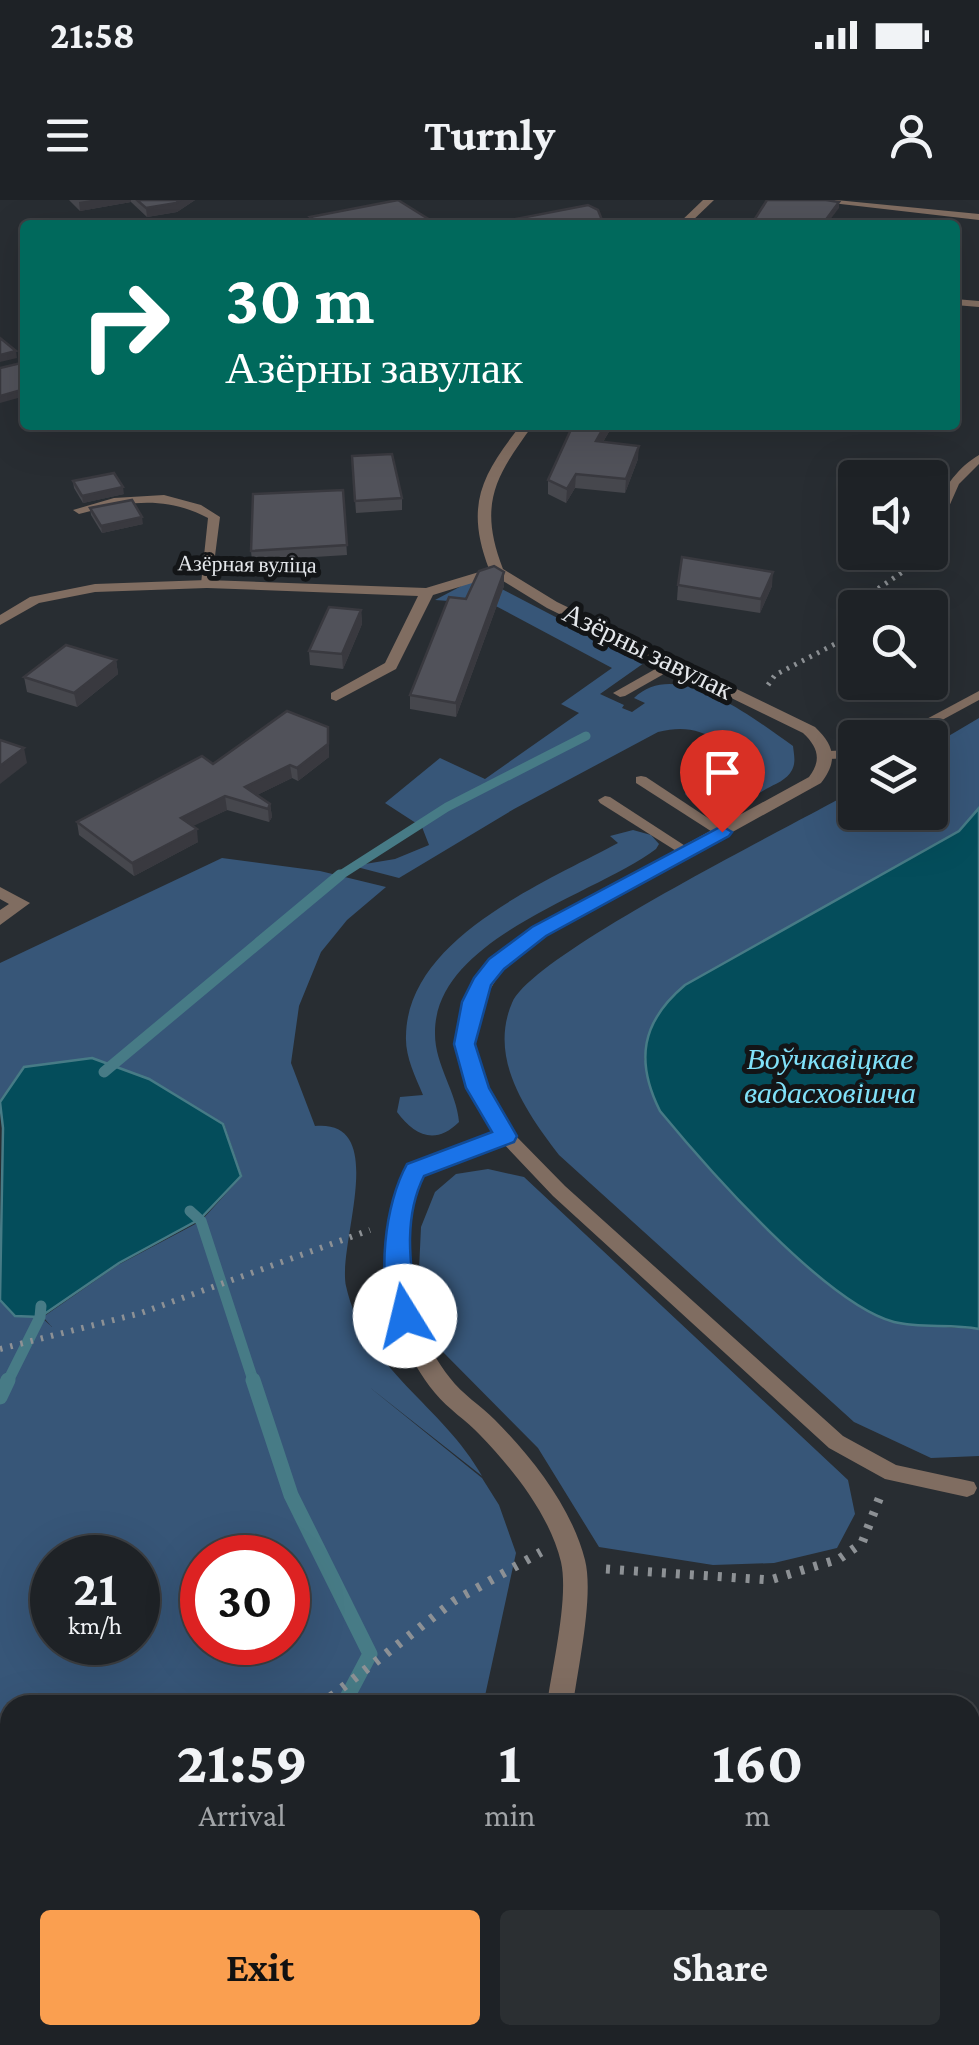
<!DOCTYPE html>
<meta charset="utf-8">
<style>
:root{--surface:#1e2226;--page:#2b2f32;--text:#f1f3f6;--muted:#a1a4a7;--line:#3c3f43;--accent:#fa9f50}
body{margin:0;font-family:"Crimson Pro",serif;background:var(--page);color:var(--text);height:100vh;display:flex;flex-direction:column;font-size:38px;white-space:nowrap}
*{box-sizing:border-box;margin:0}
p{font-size:32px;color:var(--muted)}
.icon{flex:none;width:55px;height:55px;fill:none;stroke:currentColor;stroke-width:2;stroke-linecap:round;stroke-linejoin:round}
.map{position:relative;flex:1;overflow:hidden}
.panel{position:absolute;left:0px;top:1495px;width:980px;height:350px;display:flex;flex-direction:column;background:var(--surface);border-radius:30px 30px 0 0;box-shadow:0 10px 40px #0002,0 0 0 2px var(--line)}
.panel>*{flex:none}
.guide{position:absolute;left:20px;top:20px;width:940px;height:210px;border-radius:10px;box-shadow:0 10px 40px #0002,0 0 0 2px var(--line);background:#00695c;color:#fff;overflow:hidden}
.tools{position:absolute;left:838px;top:260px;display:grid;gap:20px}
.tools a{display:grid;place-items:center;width:110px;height:110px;border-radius:10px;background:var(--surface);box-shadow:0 10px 40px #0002,0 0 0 2px var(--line);font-size:50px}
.speed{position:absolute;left:30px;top:1335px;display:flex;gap:20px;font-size:50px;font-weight:700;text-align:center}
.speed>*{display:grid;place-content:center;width:130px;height:130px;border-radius:50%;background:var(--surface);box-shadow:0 10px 40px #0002,0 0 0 2px var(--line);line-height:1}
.speed small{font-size:25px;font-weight:400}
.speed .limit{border:15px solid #d22;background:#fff;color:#111}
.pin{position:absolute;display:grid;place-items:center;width:85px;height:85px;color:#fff;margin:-102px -42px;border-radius:50% 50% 50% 0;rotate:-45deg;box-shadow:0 0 10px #0007}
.pin .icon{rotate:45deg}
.me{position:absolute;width:110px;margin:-55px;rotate:351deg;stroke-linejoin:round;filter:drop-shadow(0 0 8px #0008)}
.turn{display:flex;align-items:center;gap:35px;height:210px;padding:0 40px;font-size:45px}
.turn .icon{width:130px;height:130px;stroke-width:2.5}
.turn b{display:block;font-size:70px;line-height:85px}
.eta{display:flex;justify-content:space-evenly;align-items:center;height:170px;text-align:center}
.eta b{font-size:60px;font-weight:700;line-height:70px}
.button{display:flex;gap:20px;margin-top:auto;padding:20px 40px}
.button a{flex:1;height:115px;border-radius:10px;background:var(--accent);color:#111;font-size:40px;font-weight:700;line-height:115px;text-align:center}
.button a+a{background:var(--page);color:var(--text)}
.status{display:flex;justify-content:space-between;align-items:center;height:70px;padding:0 50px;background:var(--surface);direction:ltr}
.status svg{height:28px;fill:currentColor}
header{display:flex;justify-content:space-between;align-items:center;height:130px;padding:0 40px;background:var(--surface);font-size:45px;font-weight:700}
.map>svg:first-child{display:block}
</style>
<div class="status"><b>21:58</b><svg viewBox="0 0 49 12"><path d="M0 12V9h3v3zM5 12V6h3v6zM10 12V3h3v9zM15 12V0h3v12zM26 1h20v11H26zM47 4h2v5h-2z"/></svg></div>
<header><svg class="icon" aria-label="menu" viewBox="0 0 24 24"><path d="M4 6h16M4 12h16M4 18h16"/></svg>Turnly<svg class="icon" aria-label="person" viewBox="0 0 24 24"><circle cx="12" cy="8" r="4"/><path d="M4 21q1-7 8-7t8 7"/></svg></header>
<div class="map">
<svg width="979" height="1845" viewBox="0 0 979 1845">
<rect width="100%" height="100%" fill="#282d32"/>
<g fill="#375678" fill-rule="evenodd">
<path d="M 479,381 L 492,384 L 644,463 L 600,494 L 624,505 L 622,508 L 632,512 L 645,503 L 634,498 C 677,456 754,519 793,546 C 794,555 796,562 792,570 C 787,580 775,584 766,589 C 739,605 710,622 685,594 L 688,584 L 721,565 L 725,554 L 720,542 C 699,529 683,526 658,532 L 514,609 L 399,678 L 353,666 L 395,659 L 429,645 L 422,627 L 385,603 L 440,558 L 485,579 L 579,513 L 561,504 L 612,468 L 492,404 L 435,400 L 467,383 Z"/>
<path d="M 979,518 L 979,608 L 959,631 L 937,644 L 685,785 C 660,806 650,827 644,859 L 684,940 L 803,1063 L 928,1126 L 979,1129 L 979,1256 L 931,1258 L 854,1222 L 559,955 C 527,913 488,859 512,803 C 533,753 795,625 855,590 L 855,612 L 930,612 L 930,547 Z"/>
<path d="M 633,630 L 651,635 L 659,644 L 656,649 C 595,695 433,738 435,834 C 435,865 457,893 459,922 C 435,946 414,935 397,912 L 400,897 L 423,895 C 415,876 405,856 406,836 C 407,738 546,682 618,643 L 610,636 Z"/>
<path d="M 222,658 L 320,671 L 386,687 L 347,720 L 321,752 L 299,806 L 291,863 L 315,926 C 391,919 337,1044 346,1086 C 364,1168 444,1207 482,1276 L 368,1186 L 482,1278 L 499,1305 L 516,1353 L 483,1505 L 10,1505 L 10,1835 L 252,1835 L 246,1845 L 0,1845 L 0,1101 L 14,1116 L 41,1117 L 52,1127 L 43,1117 L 118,1065 L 201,1021 L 242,976 L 224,924 L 150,879 L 92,858 L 23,867 L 0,900 L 0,763 ZM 52,1358 L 138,1358 L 138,1442 L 52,1442 ZM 202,1358 L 288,1358 L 288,1442 L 202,1442 Z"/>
<path d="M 488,969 L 524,977 L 848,1280 L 855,1314 L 837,1348 L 774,1363 L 713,1365 L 599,1347 L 538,1248 L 438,1147 L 418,1091 L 421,1027 L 435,992 L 456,974 Z"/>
</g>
<g fill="#044d5b" stroke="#477b86" stroke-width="2.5">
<path d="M 979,608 L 979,1129 C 951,1123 922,1129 894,1122 C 826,1104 707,968 660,911 C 635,861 641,822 685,785 L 959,631 Z"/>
<path d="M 92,858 L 149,879 L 223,924 L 241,976 L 200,1019 L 119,1063 L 40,1117 L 15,1116 L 0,1100 L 3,928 L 0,902 L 24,867 Z"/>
</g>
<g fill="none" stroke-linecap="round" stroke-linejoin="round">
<path stroke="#477b86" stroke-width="9" d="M 336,678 L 447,607 L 586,536"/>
<g stroke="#477b86" stroke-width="11">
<path d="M 104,872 L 340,675"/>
<path d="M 190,1011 L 201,1021 L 254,1183"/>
<path d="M 7,1183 L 40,1117 L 41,1106"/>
</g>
<g stroke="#477b86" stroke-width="15">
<path d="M 253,1180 L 291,1295 L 370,1454 L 343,1505"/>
<path d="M 0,1197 L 8,1180"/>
<path d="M 124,1845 L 131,1835"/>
</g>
<g stroke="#8d9195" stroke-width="5" stroke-dasharray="2.5 6" stroke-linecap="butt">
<path d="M 862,408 L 876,390 L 910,367"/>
<path d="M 768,485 L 775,475 L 835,444 L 855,416"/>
</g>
<path stroke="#8d9195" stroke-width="6" stroke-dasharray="2.5 8" stroke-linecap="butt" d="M 0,1149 L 141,1113 L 370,1030"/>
<g stroke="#8d9195" stroke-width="9" stroke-dasharray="4 10" stroke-linecap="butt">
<path d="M 606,1369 L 770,1380 L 839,1359 L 862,1343 L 881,1294"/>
<path d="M 320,1505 L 454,1401 L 541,1352"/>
<path d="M 0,1702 L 10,1696"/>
</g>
<g fill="#806d61" fill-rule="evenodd">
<path d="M 806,0 L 836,0 L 979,14 L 979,20 Z"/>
<path d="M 979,255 L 979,264 L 959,284 L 936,336 L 930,340 C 930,307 951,271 979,255 Z"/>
<path d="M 164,295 L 201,305 L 220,317 L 211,387 L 201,384 L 208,318 C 165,295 125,302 79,314 L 73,310 L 114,298 Z"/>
<path d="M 917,352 L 929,352 L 922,358 L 918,357 Z"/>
<path d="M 673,459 L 678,460 L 678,466 L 625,496 L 620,497 L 613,493 Z"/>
<path d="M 979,491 L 979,500 L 909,538 L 891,538 Z"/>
<path d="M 855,550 L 855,558 L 828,559 L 821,555 L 828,551 Z"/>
<path d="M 641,576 L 646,577 L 729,632 L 722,636 L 717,635 L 636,583 L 636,577 Z"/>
<path d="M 605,596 L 610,597 L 693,651 L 686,656 L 681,654 L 600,603 L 598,600 Z"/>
<path d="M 506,930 L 512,932 L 565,986 L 843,1236 L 896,1265 L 974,1282 L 977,1288 L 974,1294 L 967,1297 L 885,1279 L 829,1248 L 553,996 L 500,940 L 497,936 Z"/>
</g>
<g fill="#806d61" fill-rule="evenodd">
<path d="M 703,0 L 714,0 L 688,25 L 677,25 Z"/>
<path d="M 955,99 L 979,101 L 979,107 L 955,105 Z"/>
<path d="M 521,225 L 533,225 C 495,277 478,304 503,369 L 557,402 L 815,527 C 835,546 838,561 821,583 L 545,736 L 503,768 L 482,803 L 475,844 L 487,888 L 516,936 L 513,941 L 423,975 C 397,1042 404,1120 450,1178 C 462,1194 480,1205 495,1220 C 532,1257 572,1308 585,1360 C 594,1396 578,1467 573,1505 L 547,1505 C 552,1467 569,1398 561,1362 C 550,1315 512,1268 480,1235 C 466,1220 448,1209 435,1193 C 384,1131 370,1036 408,965 L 494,933 L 467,888 L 455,844 L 464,803 L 490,760 L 533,728 L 809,577 C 822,560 818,547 803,533 L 547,408 L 495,376 L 433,395 L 396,469 L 336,501 L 331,499 L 331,493 L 385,463 L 418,396 L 207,388 L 95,392 L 39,403 L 0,425 L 0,415 L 30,397 L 95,384 L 207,380 L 426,388 L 489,369 C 465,306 481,275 521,225 Z"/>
<path d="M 0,687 L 30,703 L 0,725 L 0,710 L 9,704 L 0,699 Z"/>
<path d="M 501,1835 L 531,1835 L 529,1845 L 499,1845 Z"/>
</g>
</g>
<g fill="#46474d">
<path d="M 69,0 L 195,0 L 177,12 L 147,17 L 131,2 L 80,11 Z"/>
<path d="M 573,225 L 613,225 L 603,242 L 638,259 L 625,293 L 575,288 L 566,303 L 548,294 L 548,280 Z"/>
<path d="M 352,256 L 402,298 L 402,310 L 356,313 Z"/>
<path d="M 73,281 L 124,294 L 83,303 L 74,288 Z"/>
<path d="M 343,290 L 347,355 L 252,361 L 251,351 Z"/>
<path d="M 90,308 L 143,324 L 102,333 L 91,315 Z"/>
<path d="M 504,372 L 504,386 L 456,517 L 410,509 L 410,495 Z"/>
<path d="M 678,385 L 772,386 L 760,413 L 677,400 Z"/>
<path d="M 361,410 L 362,424 L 343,469 L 310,465 L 309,451 Z"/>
<path d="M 116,460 L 118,474 L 77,507 L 27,492 L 24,477 Z"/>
<path d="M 328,527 L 329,557 L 298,581 L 292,578 L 257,595 L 270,604 L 272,617 L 269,622 L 227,610 L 192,626 L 198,642 L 134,676 L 79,635 L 77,622 L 213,564 Z"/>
</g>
<g fill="#39393f">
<path d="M 91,0 L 131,0 L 131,2 L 80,11 L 79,2 Z"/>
<path d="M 181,0 L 195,0 L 177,12 L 147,17 L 146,8 Z"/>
<path d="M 839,2 L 839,8 L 826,25 L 822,25 Z"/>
<path d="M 16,151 L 17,158 L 0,162 L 0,155 Z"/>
<path d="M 25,189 L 25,196 L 0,203 L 0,196 Z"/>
<path d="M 605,225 L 613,225 L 595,255 L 596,241 Z"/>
<path d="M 639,246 L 638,259 L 625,293 L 626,279 Z"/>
<path d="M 576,274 L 575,288 L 566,303 L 567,289 Z"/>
<path d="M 123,287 L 124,294 L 83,303 L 82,296 Z"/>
<path d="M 142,317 L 143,324 L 102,333 L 101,326 Z"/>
<path d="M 504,372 L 504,386 L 456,517 L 456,503 Z"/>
<path d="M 773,372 L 772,386 L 760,413 L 761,399 Z"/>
<path d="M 361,410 L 362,424 L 343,469 L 342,454 Z"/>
<path d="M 116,460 L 118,474 L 77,507 L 74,493 Z"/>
<path d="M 328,527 L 329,557 L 298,581 L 297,568 Z"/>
<path d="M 24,548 L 27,563 L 0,584 L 0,566 Z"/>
<path d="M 290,565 L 292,578 L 247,600 L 245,587 Z"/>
<path d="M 225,596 L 227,610 L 183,631 L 181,618 Z"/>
<path d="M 270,604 L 272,617 L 269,622 L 268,609 Z"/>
<path d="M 197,629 L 198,642 L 134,676 L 132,663 Z"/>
</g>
<g fill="#51525a" stroke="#39393f" stroke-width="2.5">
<path d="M 137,0 L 181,0 L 176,3 L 146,8 Z"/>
<path d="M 398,0 L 438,25 L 320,25 L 310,17 Z"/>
<path d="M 767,0 L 826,0 L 839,2 L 822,25 L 751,25 Z"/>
<path d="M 588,5 L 598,10 L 604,25 L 511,25 L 505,21 Z"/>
<path d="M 0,138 L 16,151 L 0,155 Z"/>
<path d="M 25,162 L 25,189 L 0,196 L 0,168 Z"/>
<path d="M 573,225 L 605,225 L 596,241 L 639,246 L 626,279 L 576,274 L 567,289 L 548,280 Z"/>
<path d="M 392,254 L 402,298 L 355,301 L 352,256 Z"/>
<path d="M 114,273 L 123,287 L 82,296 L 73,281 Z"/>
<path d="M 343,290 L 347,345 L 251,351 L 253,294 Z"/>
<path d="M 132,300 L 142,317 L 101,326 L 90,308 Z"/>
<path d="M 682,357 L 773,372 L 761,399 L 678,385 Z"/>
<path d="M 494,366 L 504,372 L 456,503 L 410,495 L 449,397 L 466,399 L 479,371 Z"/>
<path d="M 329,407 L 361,410 L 342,454 L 309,451 Z"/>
<path d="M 66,445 L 116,460 L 74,493 L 24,477 Z"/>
<path d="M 287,511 L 328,527 L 328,544 L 297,568 L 290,565 L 245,587 L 270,604 L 268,609 L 225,596 L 181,618 L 197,629 L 132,663 L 77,622 L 202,556 L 213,564 Z"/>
<path d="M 0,540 L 24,548 L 0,566 Z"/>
</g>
<path fill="#1a73e8" stroke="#114b97" stroke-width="2.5" d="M 722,626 L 732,632 L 729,636 L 546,736 L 504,769 L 491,785 L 475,844 L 489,888 L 517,936 L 514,942 L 424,976 C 402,1020 411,1068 417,1116 L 414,1122 L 396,1122 C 375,1081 385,1003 407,964 L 492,932 L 466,888 L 454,844 L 462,802 L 474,778 L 489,759 L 532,727 Z"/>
<g text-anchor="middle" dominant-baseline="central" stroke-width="10" stroke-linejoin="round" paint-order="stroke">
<g font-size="22" fill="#e4e7eb" stroke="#131517">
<text transform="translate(247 364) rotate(1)">Азёрная вуліца</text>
</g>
<g font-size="28" fill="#e4e7eb" stroke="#131517">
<text transform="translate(648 451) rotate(26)">Азёрны завулак</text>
</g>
<g font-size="30" font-style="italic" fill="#80e1f9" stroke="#131517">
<text x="830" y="858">Воўчкавіцкае<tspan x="830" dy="34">вадасховішча</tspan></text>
</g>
</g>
</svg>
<div class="tools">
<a><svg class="icon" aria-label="sound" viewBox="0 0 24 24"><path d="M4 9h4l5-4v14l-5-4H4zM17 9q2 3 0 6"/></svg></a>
<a><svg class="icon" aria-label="search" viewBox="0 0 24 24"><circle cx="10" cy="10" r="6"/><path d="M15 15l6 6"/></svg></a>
<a><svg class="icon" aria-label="layers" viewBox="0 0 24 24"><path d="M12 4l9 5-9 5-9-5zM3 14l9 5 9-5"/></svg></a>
</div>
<div class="speed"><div>21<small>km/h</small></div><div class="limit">30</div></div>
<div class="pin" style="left:722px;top:632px;background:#d93025"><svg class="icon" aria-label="arrive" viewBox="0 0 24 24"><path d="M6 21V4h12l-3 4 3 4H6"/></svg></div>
<svg class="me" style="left:405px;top:1116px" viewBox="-20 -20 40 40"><circle r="19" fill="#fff"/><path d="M0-13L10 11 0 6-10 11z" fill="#1a73e8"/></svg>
<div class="guide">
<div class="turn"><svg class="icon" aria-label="right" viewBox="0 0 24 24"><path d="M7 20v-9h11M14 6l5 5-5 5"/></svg><div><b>30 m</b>Азёрны завулак</div></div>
</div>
<section class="panel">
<div class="eta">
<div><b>21:59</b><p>Arrival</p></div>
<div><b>1</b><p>min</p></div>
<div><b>160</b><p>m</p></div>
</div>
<div class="button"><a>Exit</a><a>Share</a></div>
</section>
</div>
